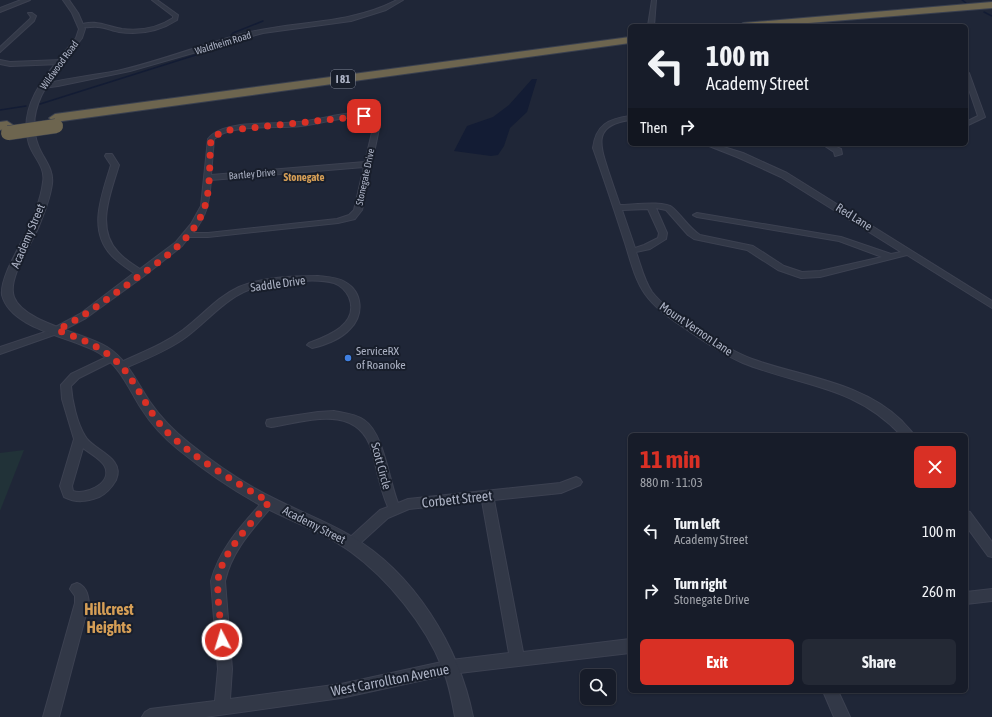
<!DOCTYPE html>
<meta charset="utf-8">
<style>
:root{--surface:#171c29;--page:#242935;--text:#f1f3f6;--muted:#9ea1a8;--line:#363a46;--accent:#d93025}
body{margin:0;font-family:"Asap Condensed",sans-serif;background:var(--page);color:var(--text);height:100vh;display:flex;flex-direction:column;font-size:15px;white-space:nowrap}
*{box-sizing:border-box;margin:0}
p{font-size:13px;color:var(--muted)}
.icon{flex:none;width:22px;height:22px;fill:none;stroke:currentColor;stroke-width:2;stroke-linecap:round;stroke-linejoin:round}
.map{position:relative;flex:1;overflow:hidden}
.drawer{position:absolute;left:628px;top:433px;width:340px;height:260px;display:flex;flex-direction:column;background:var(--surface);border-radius:6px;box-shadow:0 1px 3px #0004,0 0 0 1px var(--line)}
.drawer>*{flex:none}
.guide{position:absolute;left:628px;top:24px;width:340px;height:122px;border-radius:6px;box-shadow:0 1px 3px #0004,0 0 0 1px var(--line);background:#171c29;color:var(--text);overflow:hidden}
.tools{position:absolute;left:580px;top:669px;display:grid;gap:8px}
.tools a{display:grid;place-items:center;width:36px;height:36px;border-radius:6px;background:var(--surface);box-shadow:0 1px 3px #0004,0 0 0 1px var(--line);font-size:20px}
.pin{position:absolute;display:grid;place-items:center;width:34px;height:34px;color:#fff;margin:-17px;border-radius:8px;box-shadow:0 2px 6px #0006}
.me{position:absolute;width:44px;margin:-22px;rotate:355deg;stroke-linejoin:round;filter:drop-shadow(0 0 3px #0008)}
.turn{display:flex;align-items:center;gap:14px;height:84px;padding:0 12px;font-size:18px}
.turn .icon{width:52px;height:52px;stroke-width:2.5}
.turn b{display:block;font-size:28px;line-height:34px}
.then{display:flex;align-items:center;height:38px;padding:0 12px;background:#0003;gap:8px;font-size:15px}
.round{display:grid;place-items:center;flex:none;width:42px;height:42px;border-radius:6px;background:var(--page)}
.overview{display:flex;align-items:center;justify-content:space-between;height:68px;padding:0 12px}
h1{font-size:24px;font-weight:700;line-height:30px;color:var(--accent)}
.cta{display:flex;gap:8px;margin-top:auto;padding:8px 12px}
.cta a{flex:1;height:46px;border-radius:6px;background:var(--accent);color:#fff;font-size:16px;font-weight:700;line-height:46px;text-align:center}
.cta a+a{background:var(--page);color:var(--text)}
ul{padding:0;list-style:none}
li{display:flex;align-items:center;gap:12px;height:60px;padding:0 12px}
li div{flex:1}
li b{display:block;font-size:15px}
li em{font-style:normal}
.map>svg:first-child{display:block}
</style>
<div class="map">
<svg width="992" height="717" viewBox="0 0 992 717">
<rect width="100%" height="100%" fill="#1f2637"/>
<path fill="#213238" d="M 24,450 L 0,511 L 0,453 Z"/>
<path fill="#131c34" d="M 532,79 L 537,79 L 527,112 L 510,128 L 504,146 L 498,155 L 491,156 L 454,151 L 467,126 L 493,117 L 509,105 Z"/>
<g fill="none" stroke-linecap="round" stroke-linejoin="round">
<g stroke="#131c34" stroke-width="1.5">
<path d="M 962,0 L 966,3"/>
<path d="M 984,12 L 992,16"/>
<path d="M 229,38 L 233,33 L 263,21"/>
<path d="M 40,104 L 221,47 L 226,45 L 228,41"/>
<path d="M 0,110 L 26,106"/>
</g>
<defs>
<g id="minor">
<path d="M 152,0 L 157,0 L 178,15 L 177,20 C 160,31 139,35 119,32 C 112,31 105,27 98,27 C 92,26 84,29 79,26 C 92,18 109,27 122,29 C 139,31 158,28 173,18 L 173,16 Z"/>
<path d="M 397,0 L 403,0 L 386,10 L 351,21 L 263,33 L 130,71 L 58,86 L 43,88 L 40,86 C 47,81 103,74 117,71 C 162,61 205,43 250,32 C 300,21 351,24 397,0 Z"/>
<path d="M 652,0 L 656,0 L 654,26 L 648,26 Z"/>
<path d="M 28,13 L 32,13 L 36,16 L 34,21 L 0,52 L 0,47 L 30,19 L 31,17 Z"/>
<path d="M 0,60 L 10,62 L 61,60 L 64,62 L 61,64 L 10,66 L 0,64 Z"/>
<path d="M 966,71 L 969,73 L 985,117 L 966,126 L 966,122 L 978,116 L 966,81 Z"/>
<path d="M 354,113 L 373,116 L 380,124 L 362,210 L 355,219 L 338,223 L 208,237 L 189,237 L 182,246 L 144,276 L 86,318 L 54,335 L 0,354 L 0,347 L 48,331 L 80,314 L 134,273 C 127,268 119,263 112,256 C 87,230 102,195 111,165 L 105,156 L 106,154 L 112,154 L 119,165 C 111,192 95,228 118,252 C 124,259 132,264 140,269 L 176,242 L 191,224 L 201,206 L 208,139 C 223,119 276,125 299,122 C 318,120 336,114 354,113 ZM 346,118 L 365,118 L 374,124 L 365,162 L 211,175 L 214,139 C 231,123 278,129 301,126 C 316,124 331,120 346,118 ZM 364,167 L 354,210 L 349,215 L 337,219 L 208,233 L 193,233 C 208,214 209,202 211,180 Z"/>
<path d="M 630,116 L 630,120 C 594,125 599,143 608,170 C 612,182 616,194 620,205 C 632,205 665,200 673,208 C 683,217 689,228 700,235 L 753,246 L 784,266 L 802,272 L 820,271 L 882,257 L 839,241 L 697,217 L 693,215 L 697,213 L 841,237 L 891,254 L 901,252 L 781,177 L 737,157 L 704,144 L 714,144 L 743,153 L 787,173 L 992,301 L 992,308 L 907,255 L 820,277 L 801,278 L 778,270 L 747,250 L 694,239 L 688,235 L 666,210 L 656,208 L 667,233 L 666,239 L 650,249 L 636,252 C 641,266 644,280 652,292 C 669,314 726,349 752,359 C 802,377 863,382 902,421 C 906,426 911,430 914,435 L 901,435 C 854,385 803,387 743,363 C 722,354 703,341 683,327 C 669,318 655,308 645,294 C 634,278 630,258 624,240 C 614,209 604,179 593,148 C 596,125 608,119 630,116 ZM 648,209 L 659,233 L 658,238 L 644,245 L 635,248 L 622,210 Z"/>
<path d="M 822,144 L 830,144 L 841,149 L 842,154 L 835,156 L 834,152 Z"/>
<path d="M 318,276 C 327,277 337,277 345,282 C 363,292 364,315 350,329 C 341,339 325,345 312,348 L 307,345 L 309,343 C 328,336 360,324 349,297 C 346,291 340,285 334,283 C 314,277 278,283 258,287 C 227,294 207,323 182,340 C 164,352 144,360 125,368 L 121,369 L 116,366 L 117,364 C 140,353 163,345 183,330 C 202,316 217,297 239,287 C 263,277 293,276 318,276 Z"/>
<path d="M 113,354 L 117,355 L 118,357 L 117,359 L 79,378 L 71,386 C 72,401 77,423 85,436 C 92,450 126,457 116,480 C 112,487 107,493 99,497 C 86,502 76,503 64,497 L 60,486 L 74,439 L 62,399 L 61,385 L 71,374 ZM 83,448 C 89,453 105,461 106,470 C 109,485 85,495 73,491 L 72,486 Z"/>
<path d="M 334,411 C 344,413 355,414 364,420 C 384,433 389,481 398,503 L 408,499 L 560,483 L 576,477 L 580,479 L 582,482 L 580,485 L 561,493 L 494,500 L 523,652 L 630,639 L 630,653 L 451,674 L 341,698 L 205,717 L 142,717 L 145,712 L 150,709 L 215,701 L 218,669 L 211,581 C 220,547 243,524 265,499 L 269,497 L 273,499 L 275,502 L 273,505 C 253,529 232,550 225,581 L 232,669 L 230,699 L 341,684 L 451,660 L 509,653 L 482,501 L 409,509 L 388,518 L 355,548 L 351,549 L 347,548 L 345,544 L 347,540 L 380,510 L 388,507 C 380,489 377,470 372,451 C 358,403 307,421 271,427 L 267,426 L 266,423 L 267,420 L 271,419 L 318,412 Z"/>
<path d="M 966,511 L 970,512 L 992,542 L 992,557 L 988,556 L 966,526 Z"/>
<path d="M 77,583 C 86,586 88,594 89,603 L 59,717 L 43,717 L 75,603 L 75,596 L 70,589 L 72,585 Z"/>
<path d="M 992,589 L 992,601 L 966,604 L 966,592 Z"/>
<path d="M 823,691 L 838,691 L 850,717 L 834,717 Z"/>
</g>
<g id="tertiary">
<path d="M 21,0 L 30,0 L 0,12 L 0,8 Z"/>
<path d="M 63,0 L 69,0 L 78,13 L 85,29 L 82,38 C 60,68 22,104 38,145 C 43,159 54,168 52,184 C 50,199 44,214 38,228 C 31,245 7,279 14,297 C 24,323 85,333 107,347 C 128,360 137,383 150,402 C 161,418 174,431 189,443 C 215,464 244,484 275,499 C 300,512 326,521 351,536 C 414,573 459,646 473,717 L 455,717 C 452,700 449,683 442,667 C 426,625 387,578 351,552 C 324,532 292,522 264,507 C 234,491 205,471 179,450 C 164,438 151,424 141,408 C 129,389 120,366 99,353 C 73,337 11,330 2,295 C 0,277 20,247 27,231 C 34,215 41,199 43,182 C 46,167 33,157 29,144 C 16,103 53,67 76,38 L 79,29 L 72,13 Z"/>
</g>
<g id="motorway">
<path d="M 992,2 L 992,8 L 772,26 L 738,26 L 743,23 Z"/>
<path d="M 630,37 L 630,43 L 55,122 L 49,118 L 55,114 Z"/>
<path d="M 7,121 L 13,125 L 11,128 L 0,130 L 0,122 Z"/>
</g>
</defs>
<use href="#minor" stroke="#3c4151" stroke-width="2"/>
<use href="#tertiary" stroke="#3c4151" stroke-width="2"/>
<use href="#motorway" stroke="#3a404f" stroke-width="2"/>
<use href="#minor" fill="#323847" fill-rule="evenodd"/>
<use href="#tertiary" fill="#323847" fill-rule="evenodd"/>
<use href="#motorway" fill="#6d654f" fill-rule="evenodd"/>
<defs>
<path id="motorway-bridge" d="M 8,133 L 56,126"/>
</defs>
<use href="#motorway-bridge" stroke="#3a404f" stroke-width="15" stroke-linecap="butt"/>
<use href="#motorway-bridge" stroke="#6d654f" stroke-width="14"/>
</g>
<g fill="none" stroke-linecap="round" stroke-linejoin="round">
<path stroke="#d93025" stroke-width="7" stroke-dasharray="0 12.6" d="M 222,640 C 221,621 217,601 218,582 C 219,555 252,523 269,502 C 236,482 193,458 166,431 C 152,416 144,399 133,382 C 116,353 88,341 57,330 C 84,317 107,299 131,282 C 159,261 194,241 205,206 C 211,186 209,161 211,139 L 220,133 L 230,130 L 364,116"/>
</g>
<circle fill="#3f7fe0" stroke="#181e2b" stroke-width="1.5" cx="348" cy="358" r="4"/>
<g text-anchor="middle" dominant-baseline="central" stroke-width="4" stroke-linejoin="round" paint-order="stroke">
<g font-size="10" fill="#acb2c4" stroke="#181e2b">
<text transform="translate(223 43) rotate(-17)">Waldheim Road</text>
<text transform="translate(59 65) rotate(-54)">Wildwood Road</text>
<text transform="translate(252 174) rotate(-5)">Bartley Drive</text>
<text transform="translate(365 177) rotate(-78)">Stonegate Drive</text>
</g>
<rect fill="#181e2b" stroke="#808696" stroke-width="1" x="331" y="70" width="24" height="18" rx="3"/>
<g font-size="11" font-weight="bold" fill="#acb2c4">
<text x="343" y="79">I 81</text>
</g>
<g font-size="11" font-weight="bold" fill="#d59e56" stroke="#181e2b">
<text x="304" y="177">Stonegate</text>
</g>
<g font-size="12" fill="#acb2c4" stroke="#181e2b">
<text transform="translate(854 217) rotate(32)">Red Lane</text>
<text transform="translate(28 236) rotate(-67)">Academy Street</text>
<text transform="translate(278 284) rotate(-8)">Saddle Drive</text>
<text transform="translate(696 329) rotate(34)">Mount Vernon Lane</text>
<text transform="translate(381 466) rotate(75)">Scott Circle</text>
<text transform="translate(314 525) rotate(27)">Academy Street</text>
</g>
<g font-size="12" fill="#acb2c4" stroke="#181e2b" text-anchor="start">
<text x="356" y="351">ServiceRX<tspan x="356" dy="14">of Roanoke</tspan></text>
</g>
<g font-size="14" fill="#acb2c4" stroke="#181e2b">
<text transform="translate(457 499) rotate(-6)">Corbett Street</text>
<text transform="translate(390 680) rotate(-11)">West Carrollton Avenue</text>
</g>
<g font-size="16" font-weight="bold" fill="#d59e56" stroke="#181e2b">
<text x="109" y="609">Hillcrest<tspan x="109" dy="18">Heights</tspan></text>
</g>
</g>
</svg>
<div class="tools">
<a><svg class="icon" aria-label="search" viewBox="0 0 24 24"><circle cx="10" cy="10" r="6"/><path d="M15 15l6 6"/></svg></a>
</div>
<div class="pin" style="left:364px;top:116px;background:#d93025"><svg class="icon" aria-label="arrive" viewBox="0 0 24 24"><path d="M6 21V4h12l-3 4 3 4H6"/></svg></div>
<svg class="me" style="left:222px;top:640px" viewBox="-20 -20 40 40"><circle r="17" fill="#d93025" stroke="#fff" stroke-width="3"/><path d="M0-11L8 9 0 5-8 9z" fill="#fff"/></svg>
<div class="guide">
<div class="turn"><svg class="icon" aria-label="left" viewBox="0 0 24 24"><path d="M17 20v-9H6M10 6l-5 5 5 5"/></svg><div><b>100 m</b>Academy Street</div></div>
<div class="then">Then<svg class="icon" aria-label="right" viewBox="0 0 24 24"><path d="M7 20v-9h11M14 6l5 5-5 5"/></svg></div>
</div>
<section class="drawer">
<div class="overview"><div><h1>11 min</h1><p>880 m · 11:03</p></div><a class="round" style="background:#d93025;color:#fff"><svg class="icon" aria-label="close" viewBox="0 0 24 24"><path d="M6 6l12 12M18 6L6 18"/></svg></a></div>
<ul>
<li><svg class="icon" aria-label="left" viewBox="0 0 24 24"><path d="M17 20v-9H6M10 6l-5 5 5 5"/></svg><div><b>Turn left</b><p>Academy Street</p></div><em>100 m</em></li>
<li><svg class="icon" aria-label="right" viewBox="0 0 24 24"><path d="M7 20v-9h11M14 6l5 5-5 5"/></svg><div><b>Turn right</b><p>Stonegate Drive</p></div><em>260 m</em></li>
</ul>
<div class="cta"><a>Exit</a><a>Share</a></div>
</section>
</div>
